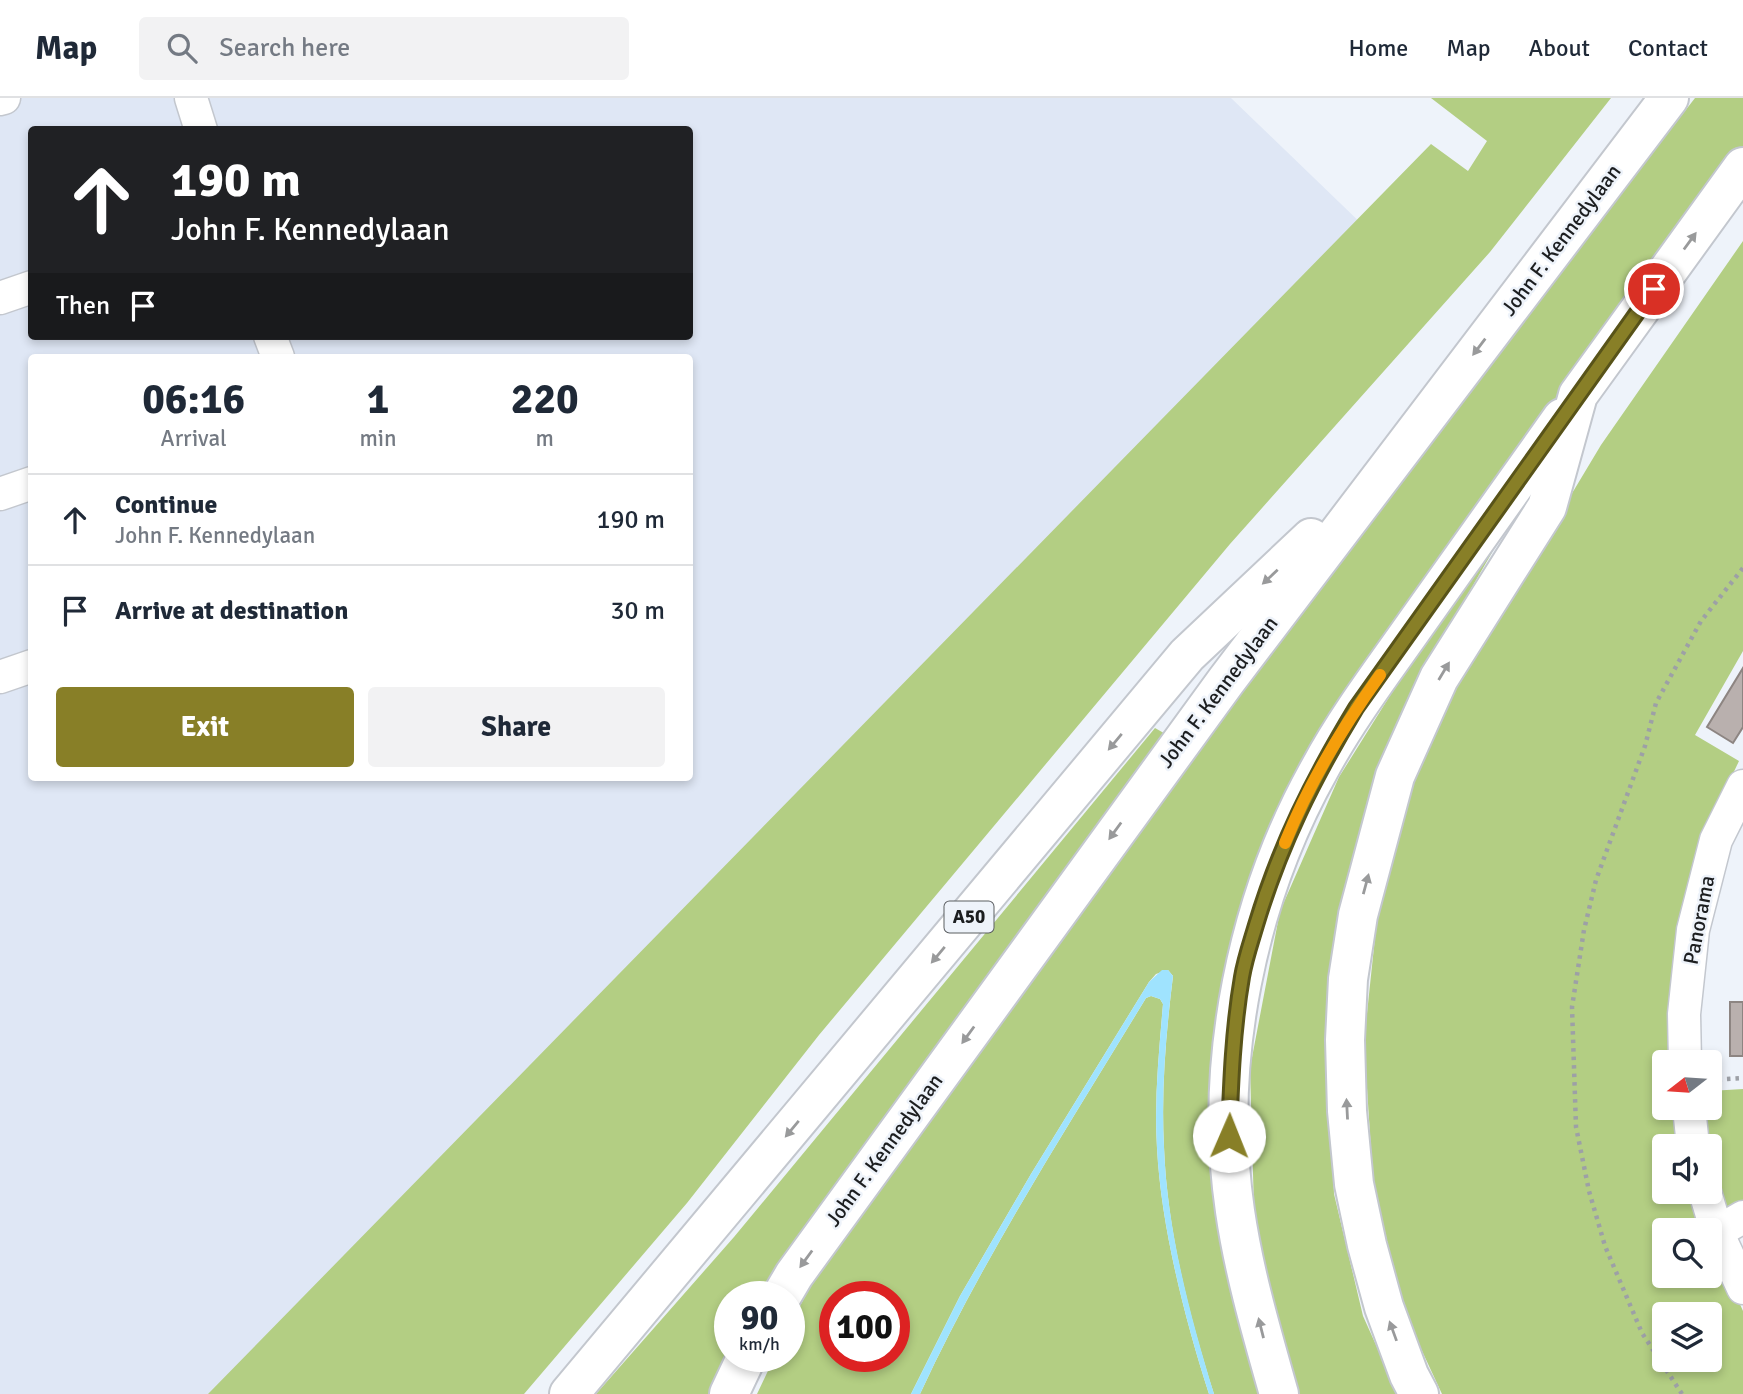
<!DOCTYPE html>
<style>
:root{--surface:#fff;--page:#f2f2f3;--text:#1f2937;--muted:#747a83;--line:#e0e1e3;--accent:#887f27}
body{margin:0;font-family:Signika,sans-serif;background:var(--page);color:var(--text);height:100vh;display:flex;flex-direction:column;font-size:26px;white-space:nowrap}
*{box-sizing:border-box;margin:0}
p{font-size:23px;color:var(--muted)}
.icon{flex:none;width:38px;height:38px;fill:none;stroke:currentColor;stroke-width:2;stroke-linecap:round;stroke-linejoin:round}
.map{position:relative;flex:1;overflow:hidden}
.sheet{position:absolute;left:28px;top:256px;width:665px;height:427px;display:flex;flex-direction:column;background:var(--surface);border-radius:7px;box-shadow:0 4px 10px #0003}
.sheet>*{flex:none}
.banner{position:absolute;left:28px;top:28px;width:665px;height:214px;border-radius:7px;box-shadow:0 4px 10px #0003;background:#202124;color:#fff;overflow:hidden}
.needle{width:46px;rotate:253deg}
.fabs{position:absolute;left:1652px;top:952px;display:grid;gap:14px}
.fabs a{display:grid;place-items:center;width:70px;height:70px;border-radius:7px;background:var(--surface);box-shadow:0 4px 10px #0003;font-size:35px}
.speed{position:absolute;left:714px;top:1183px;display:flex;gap:14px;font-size:35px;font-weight:700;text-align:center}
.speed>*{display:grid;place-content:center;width:91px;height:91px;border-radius:50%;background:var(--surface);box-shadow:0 4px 10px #0003;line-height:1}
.speed small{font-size:18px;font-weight:400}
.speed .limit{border:10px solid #d22;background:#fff;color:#111}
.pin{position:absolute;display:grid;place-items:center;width:60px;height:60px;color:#fff;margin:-30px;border:4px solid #fff;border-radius:50%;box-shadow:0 2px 7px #0007}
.me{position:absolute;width:77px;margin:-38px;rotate:1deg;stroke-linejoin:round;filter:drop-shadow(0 0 5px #0008)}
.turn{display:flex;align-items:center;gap:24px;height:147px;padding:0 28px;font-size:32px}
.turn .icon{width:91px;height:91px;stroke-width:2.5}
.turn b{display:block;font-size:49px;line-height:60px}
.then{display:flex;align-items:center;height:66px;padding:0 28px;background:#0003;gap:14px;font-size:26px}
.eta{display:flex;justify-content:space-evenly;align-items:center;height:119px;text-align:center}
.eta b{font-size:42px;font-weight:700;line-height:49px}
.action{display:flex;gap:14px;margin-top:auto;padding:14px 28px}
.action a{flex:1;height:80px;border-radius:7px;background:var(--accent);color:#fff;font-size:28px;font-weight:700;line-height:80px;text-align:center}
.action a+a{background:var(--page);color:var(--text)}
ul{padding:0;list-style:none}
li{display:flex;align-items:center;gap:21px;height:91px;padding:0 28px;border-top:2px solid var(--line)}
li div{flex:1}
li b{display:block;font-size:26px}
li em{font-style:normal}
header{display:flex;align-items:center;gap:42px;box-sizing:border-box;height:98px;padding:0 35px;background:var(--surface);border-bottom:2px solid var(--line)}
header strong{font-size:33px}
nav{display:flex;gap:38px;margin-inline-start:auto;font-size:24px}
.search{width:490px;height:63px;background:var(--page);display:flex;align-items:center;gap:18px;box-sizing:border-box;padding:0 24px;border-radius:7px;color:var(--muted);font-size:26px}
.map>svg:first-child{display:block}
</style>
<header>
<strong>Map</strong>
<div class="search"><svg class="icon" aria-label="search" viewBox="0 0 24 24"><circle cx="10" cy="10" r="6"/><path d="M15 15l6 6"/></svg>Search here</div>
<nav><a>Home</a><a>Map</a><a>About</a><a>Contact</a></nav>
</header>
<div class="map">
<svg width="1743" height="1296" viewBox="0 0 1743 1296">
<rect width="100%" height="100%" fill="#eef3fa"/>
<path fill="#dfe7f5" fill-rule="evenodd" d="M 0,0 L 1231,0 L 1369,133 L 371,1296 L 0,1296 ZM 32,32 L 690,32 L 690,238 L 32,238 ZM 32,259 L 690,259 L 690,679 L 32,679 Z"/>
<g fill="#b3ce83" fill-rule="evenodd">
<path d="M 1431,0 L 1611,0 L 1490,154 L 1230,446 L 819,937 L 687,1105 L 524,1296 L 208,1296 L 1431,46 L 1468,73 L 1487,43 Z"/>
<path d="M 1695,0 L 1743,0 L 1743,48 L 1607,232 L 1244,807 L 1222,880 L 1213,968 L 1262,1296 L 1214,1296 C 1189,1217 1167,1132 1164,1049 C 1161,992 1166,935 1173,878 L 1168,872 L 1156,876 L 1149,884 L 1031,1076 L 960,1198 L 911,1296 L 757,1296 L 775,1258 L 789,1258 L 789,1230 L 808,1192 L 1151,712 L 1550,187 ZM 835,1199 L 894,1199 L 894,1258 L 835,1258 Z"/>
<path d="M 1743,143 L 1743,553 L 1695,637 L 1739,663 L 1719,705 L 1675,964 L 1664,964 L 1664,1010 L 1679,1010 L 1686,1048 L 1664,1048 L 1664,1094 L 1696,1094 L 1707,1132 L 1664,1132 L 1664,1178 L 1710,1178 L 1710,1139 L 1743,1213 L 1743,1296 L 1442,1296 L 1403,1212 L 1373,1082 L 1364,944 L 1378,811 L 1411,683 L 1454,592 L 1601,347 ZM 1664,1216 L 1710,1216 L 1710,1262 L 1664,1262 Z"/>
<path d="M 1494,451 L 1427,567 L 1328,946 L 1334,1096 L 1363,1218 L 1398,1296 L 1293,1296 L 1263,1178 L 1254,1111 L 1250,970 L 1280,813 L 1339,679 L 1413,561 Z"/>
<path d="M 1155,630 L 1169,638 L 765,1199 L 730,1199 L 730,1258 L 714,1296 L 596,1296 L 734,1139 Z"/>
<path d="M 1151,898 L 1160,901 L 1163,906 C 1159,954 1154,1002 1157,1050 C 1161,1128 1185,1222 1209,1296 L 920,1296 C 984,1158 1067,1030 1146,900 Z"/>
<path d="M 1743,991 L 1743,1105 L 1724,1115 L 1702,1010 L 1710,1010 L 1710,993 Z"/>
</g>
<path fill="#9fe3fe" d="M 1162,872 L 1168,872 L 1173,878 C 1166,935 1161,991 1164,1049 C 1167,1132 1190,1217 1214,1296 L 1209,1296 C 1185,1222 1161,1128 1157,1050 C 1154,1002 1159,954 1163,906 L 1160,901 L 1151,898 L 1146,900 C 1067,1030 984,1158 920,1296 L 911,1296 L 960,1198 L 1031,1076 L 1149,884 Z"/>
<g fill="#b9b0ae" stroke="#8d8582" stroke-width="2">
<path d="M 1743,570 L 1743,629 L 1733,645 L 1707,629 Z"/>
<rect x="1730" y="904" width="13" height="54"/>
</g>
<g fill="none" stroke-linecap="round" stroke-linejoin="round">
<defs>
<g id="minor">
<path d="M 191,0 L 201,32"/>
<path d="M 0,1 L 4,0"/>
<path d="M 0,200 L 32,189"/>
<path d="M 270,238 L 278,259"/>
<path d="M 0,396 L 32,385"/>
<path d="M 0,579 L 32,568"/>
<path d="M 1685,964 L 1684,916 L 1693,832 L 1716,742 L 1743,688"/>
<path d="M 1689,1010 L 1693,1048"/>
<path d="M 1705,1094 L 1717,1134 L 1743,1190"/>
<path d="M 1717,1134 L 1743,1119"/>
</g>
<g id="highway">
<path d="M 781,1199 L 794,1177 L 1226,583 L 1669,0"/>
<path d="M 569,1296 L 1187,557 L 1311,440"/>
<path d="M 729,1296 L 747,1258"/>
<path d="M 1279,1296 C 1262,1236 1244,1175 1235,1113 C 1213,965 1247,800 1320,670 C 1347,620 1382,574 1415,527 C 1464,458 1513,389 1562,320"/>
<path d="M 1419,1296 L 1409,1277 L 1384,1209 L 1367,1147 L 1354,1086 L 1347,1013 L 1345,942 L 1348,881 L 1358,817 L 1395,678 L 1439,580 L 1547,409 L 1578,297 L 1743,69"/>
</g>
</defs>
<use href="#minor" stroke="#c3c7ce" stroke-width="35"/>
<use href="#highway" stroke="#c3c7ce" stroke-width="42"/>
<g stroke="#9da0a6" stroke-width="4.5" stroke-dasharray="3.5 5" stroke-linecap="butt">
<path d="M 1710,982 L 1743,980"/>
<path d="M 1682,1296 L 1642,1235 L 1605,1148 L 1589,1093 L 1576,1029 L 1572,909 L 1584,832 L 1596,782 L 1645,648 L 1656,605 L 1701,523 L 1743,470"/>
</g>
<use href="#minor" stroke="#fff" stroke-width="32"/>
<use href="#highway" stroke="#fff" stroke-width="38"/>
</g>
<defs><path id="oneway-solid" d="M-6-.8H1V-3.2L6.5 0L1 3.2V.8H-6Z" transform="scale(1.75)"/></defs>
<g fill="#999a9b">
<use href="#oneway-solid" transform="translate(1690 143) rotate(-54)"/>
<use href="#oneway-solid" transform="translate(1479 249) rotate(127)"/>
<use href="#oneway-solid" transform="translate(1270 479) rotate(137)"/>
<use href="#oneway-solid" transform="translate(1444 573) rotate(-59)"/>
<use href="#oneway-solid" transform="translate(1115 644) rotate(130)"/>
<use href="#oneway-solid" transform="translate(1115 733) rotate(126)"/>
<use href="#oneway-solid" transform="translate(1366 786) rotate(-75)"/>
<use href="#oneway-solid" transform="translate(938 857) rotate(130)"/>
<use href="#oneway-solid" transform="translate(968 937) rotate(126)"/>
<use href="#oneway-solid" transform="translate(1347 1011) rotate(-93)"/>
<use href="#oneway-solid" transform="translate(792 1031) rotate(130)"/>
<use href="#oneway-solid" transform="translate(806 1161) rotate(126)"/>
<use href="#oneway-solid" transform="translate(1261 1230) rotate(-104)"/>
<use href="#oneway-solid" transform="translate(1393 1233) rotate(-110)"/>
</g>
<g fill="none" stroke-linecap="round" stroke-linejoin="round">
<defs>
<path id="route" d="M 1229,1038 C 1231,984 1233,931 1242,879 C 1245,861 1251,844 1256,827 C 1280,747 1313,681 1356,610 L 1654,191"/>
</defs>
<use href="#route" stroke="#585319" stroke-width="18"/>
<use href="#route" stroke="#887f27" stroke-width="12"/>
<path stroke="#f59e0b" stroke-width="12" d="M 1285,745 C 1309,685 1342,630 1380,577"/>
</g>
<g text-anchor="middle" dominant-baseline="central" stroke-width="5" stroke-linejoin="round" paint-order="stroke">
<rect fill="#eef3fa" stroke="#5b5e61" stroke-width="2" x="944.5" y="803.5" width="49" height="31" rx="5"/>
<g font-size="19" font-weight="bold" fill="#1c1e20">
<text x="969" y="819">A50</text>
</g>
<g font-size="21" fill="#1c1e20" stroke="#eef3fa">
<text transform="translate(1561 142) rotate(-53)">John F. Kennedylaan</text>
<text transform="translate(1218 594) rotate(-53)">John F. Kennedylaan</text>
<text transform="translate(1699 822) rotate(-79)">Panorama</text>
<text transform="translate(884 1052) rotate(-54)">John F. Kennedylaan</text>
</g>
</g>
</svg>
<div class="fabs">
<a><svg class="needle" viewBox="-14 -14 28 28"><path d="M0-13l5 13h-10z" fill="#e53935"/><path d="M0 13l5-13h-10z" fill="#747a83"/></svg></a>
<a><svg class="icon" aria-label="sound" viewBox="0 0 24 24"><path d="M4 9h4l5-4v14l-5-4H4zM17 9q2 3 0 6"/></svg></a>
<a><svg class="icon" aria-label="search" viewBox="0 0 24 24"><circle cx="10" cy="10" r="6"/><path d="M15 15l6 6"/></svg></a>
<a><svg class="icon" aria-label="layers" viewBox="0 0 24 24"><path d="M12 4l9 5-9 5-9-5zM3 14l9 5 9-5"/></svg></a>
</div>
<div class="speed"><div>90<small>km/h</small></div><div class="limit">100</div></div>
<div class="pin" style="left:1654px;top:191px;background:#d93025"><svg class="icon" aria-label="arrive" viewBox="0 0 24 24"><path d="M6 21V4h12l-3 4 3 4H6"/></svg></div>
<svg class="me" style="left:1229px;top:1038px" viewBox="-20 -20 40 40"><circle r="19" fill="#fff"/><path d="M0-13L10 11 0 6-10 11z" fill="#887f27"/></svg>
<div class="banner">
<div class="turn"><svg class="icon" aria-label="ahead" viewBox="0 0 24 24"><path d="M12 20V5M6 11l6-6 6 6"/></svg><div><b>190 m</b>John F. Kennedylaan</div></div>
<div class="then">Then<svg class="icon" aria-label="arrive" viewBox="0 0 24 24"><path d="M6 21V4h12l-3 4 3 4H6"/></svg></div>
</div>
<section class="sheet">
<div class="eta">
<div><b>06:16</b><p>Arrival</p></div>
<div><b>1</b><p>min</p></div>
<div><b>220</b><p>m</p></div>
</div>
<ul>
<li><svg class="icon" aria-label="ahead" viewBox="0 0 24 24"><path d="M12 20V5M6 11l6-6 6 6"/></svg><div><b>Continue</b><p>John F. Kennedylaan</p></div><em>190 m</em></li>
<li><svg class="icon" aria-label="arrive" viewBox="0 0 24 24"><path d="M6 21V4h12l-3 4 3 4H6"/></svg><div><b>Arrive at destination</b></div><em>30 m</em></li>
</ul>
<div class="action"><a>Exit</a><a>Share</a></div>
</section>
</div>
